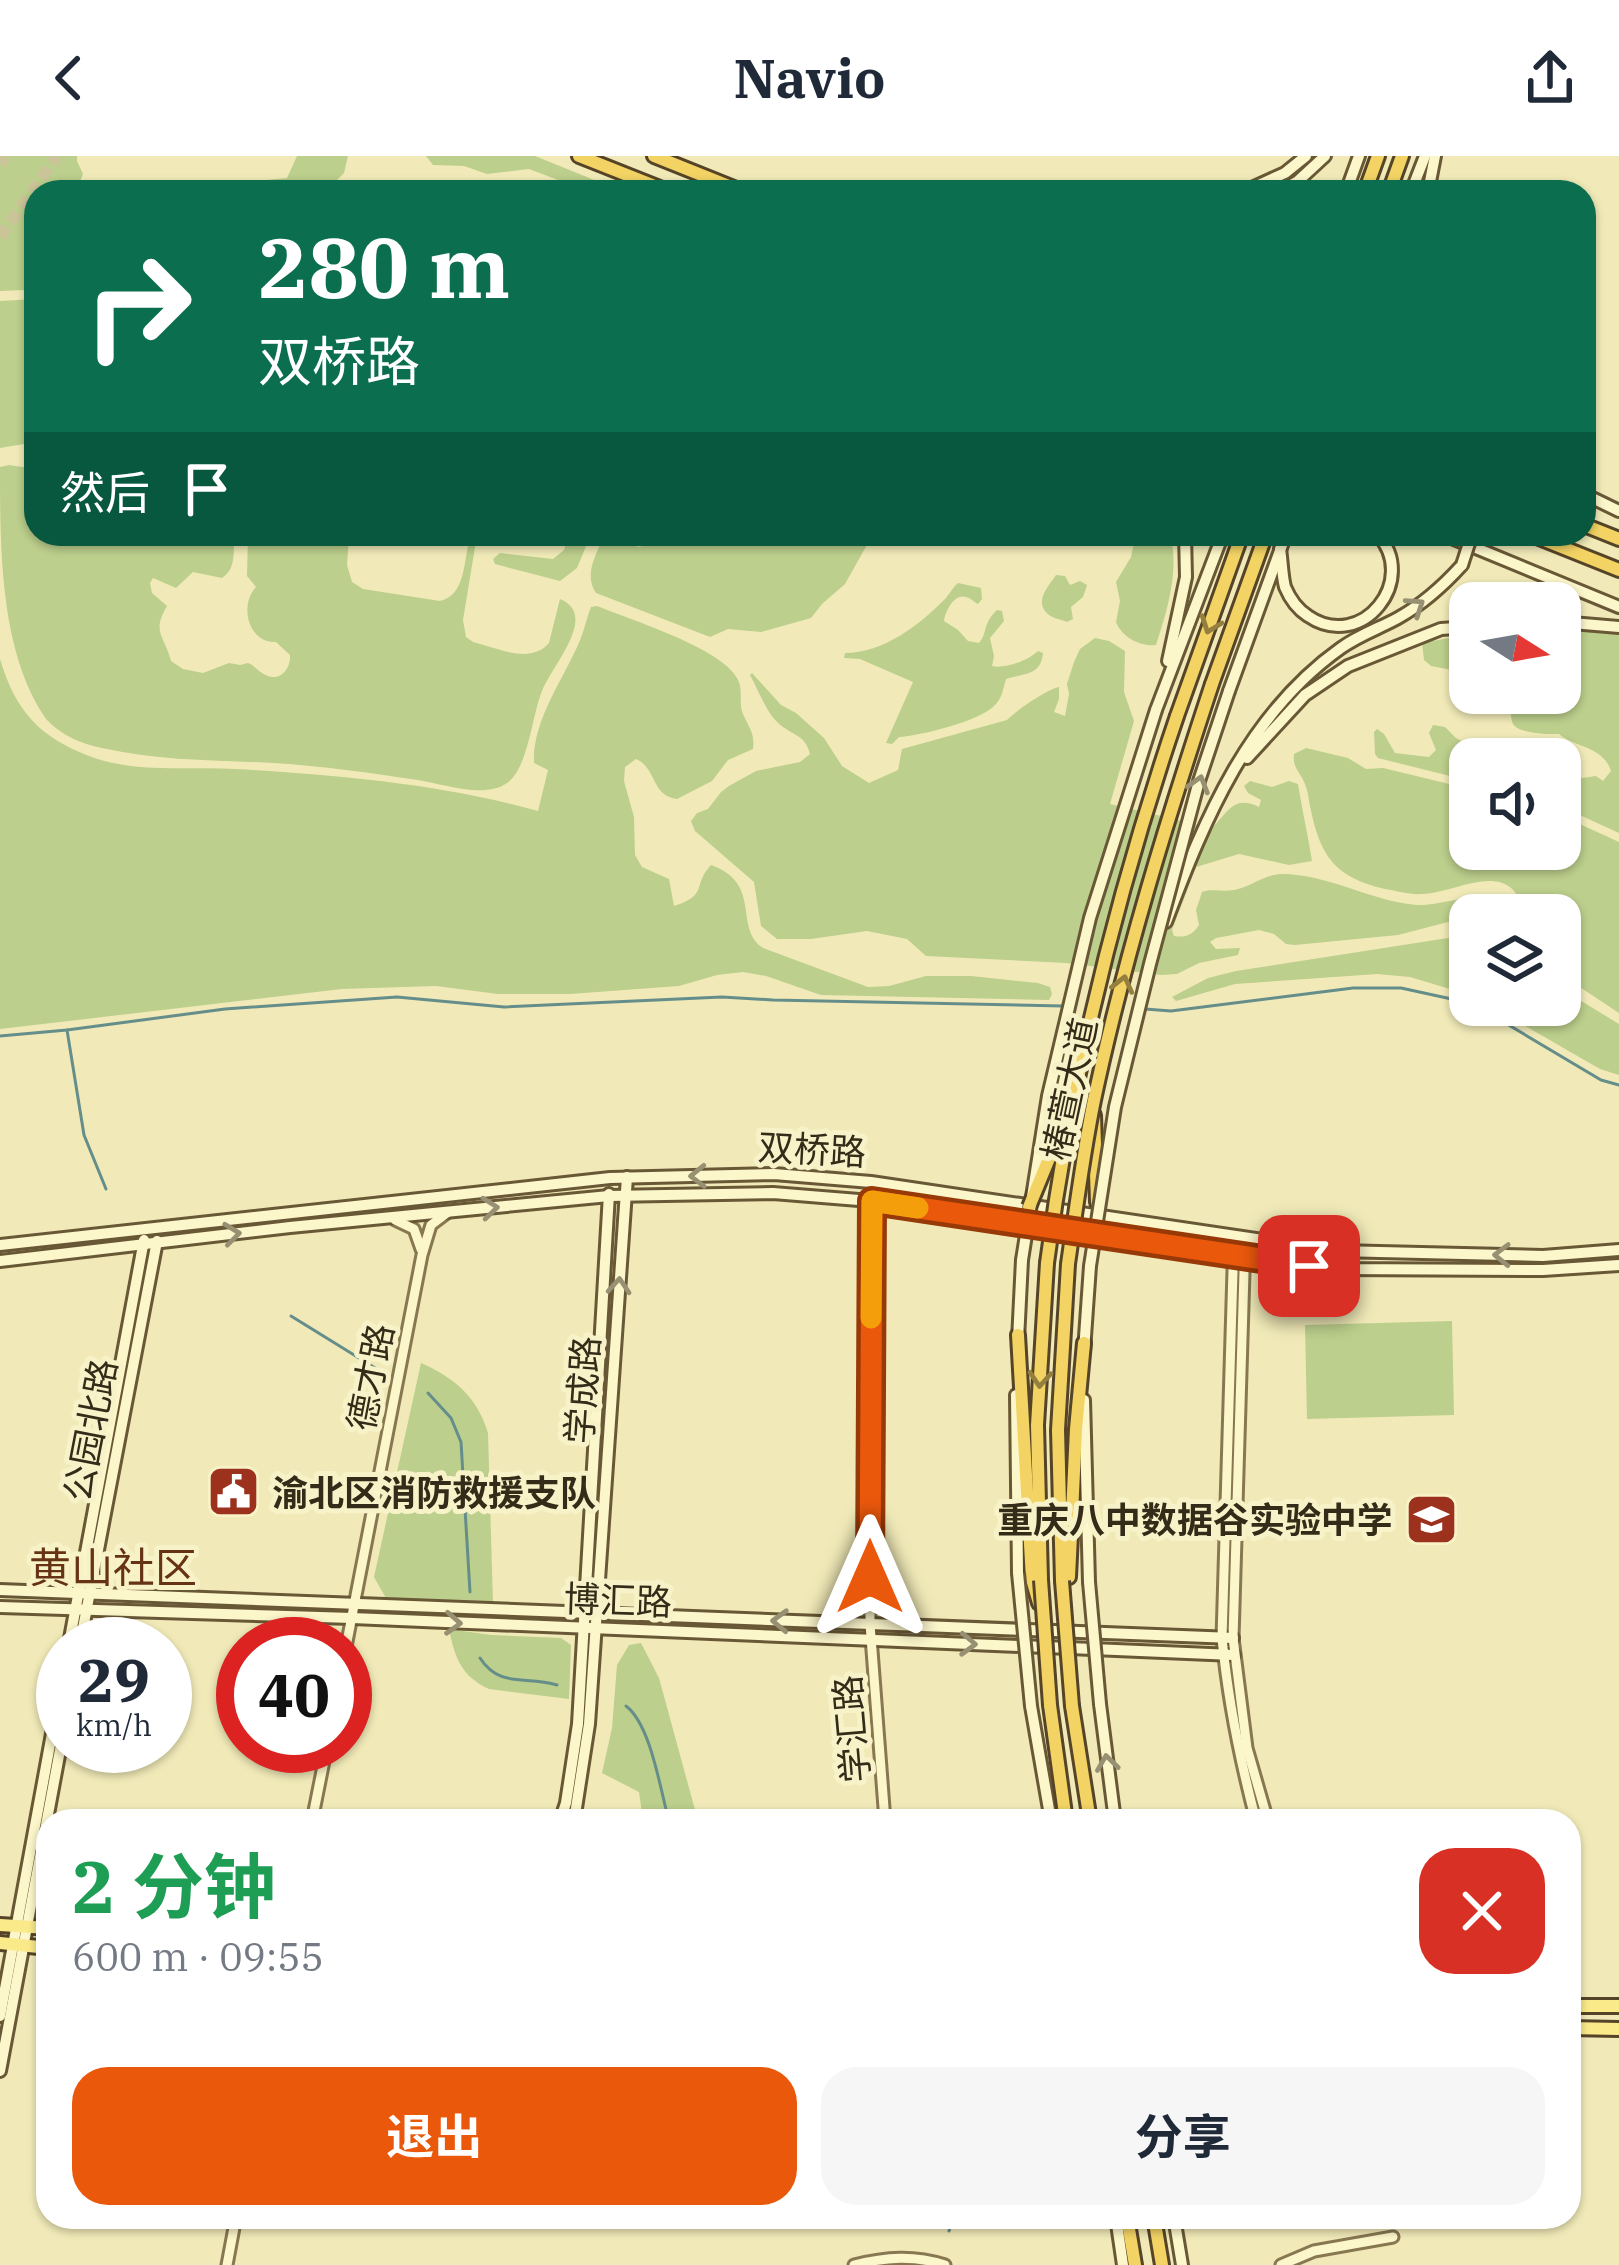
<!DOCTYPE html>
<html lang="zh">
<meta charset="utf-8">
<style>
:root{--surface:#fff;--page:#f6f6f7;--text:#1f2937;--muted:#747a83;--accent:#ea580c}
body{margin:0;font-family:"IBM Plex Serif","Noto Sans SC",serif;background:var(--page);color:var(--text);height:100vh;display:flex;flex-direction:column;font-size:45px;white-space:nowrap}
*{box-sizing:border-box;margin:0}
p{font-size:39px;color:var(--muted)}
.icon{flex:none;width:66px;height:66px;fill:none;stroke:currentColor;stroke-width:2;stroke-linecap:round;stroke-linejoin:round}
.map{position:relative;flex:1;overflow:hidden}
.details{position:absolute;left:36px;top:1653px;width:1545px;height:420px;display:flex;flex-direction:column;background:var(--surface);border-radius:36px;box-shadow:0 3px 9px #0004}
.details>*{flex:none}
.banner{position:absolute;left:24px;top:24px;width:1572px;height:366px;border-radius:36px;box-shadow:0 3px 9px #0004;background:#0b6e4f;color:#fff;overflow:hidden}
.needle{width:78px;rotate:101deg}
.buttons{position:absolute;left:1449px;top:426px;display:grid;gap:24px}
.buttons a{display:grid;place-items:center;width:132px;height:132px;border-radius:24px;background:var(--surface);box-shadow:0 3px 9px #0004;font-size:60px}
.speed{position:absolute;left:36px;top:1461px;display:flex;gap:24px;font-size:60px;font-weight:700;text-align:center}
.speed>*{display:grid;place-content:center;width:156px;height:156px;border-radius:50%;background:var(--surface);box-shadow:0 3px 9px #0004;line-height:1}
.speed small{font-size:30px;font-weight:400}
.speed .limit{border:18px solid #d22;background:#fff;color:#111}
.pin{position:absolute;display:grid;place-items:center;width:102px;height:102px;color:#fff;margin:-51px;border-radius:24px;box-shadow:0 6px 18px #0006}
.me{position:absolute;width:132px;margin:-66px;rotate:0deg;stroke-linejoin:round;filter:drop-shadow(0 0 9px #0008)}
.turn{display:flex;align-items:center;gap:42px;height:252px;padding:0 36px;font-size:54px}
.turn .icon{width:156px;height:156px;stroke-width:2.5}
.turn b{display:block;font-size:84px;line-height:102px}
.then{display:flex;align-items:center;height:114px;padding:0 36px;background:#0003;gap:24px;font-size:45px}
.round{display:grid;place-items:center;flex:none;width:126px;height:126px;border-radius:36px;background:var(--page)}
.overview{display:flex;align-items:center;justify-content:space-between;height:204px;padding:0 36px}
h1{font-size:72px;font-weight:700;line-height:90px;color:#1e9e55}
.cta{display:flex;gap:24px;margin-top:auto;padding:24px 36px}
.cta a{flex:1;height:138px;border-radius:36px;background:var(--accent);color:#fff;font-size:48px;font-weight:700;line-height:138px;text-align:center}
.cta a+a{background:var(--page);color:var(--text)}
header{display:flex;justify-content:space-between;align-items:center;height:156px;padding:0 36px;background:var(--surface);font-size:54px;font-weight:700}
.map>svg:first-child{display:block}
</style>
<header><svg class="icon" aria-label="back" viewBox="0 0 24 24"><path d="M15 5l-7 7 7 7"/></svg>Navio<svg class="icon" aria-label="share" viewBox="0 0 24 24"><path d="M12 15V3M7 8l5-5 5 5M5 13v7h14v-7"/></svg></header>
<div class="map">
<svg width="1619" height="2109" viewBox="0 0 1619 2109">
<rect width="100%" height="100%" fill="#f1eab8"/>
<g fill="#bccf8c">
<path d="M 0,0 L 77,0 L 77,5 L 83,18 L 76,36 L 36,36 L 36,129 L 25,134 L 0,135 Z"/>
<path d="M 297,0 L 348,0 L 344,17 L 333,28 L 331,35 L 323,36 L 314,25 L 308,24 L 305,36 L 252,36 L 266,24 L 287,22 Z"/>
<path d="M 426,0 L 535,0 L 624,36 L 590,36 L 529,13 L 487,18 L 464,10 L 433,9 Z"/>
<path d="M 36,143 L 36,286 L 0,292 L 0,145 Z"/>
<path d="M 9,309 L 36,313 L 36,378 L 234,378 C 233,394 237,413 222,422 L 193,416 L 176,432 L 153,422 L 150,427 L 152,437 L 167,450 C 151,477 165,480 171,505 L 183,513 L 203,517 L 229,507 L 240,509 L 248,507 C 254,509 257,514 262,517 C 278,528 291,514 290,499 L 276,486 C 248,487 239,449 256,431 L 247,420 L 248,378 L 344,379 L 349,380 L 347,409 L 352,426 L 363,433 L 440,445 C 466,439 463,406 470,382 L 477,379 L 463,464 L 466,481 L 473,486 C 498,492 530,509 549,487 L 560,443 C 599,459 553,508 542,535 C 532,559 528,613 507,627 C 485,643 443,628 418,624 C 370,617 322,610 274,607 C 217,604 158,605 102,592 C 81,588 61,579 46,563 C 0,497 0,394 0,311 Z"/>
<path d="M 569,378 L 591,378 L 577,412 L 560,425 L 495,408 L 493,403 L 500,397 L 553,403 L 564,394 Z"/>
<path d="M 605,378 L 636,378 L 637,391 L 728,378 L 873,378 L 845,428 L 822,448 L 811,462 L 761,476 L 728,473 L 710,481 L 596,437 C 583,418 597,397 605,378 Z"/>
<path d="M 1136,378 L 1170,378 C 1180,414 1167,455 1156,489 C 1140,491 1122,481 1116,466 L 1120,445 L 1116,426 L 1131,401 Z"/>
<path d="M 1056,419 L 1065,420 L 1070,429 L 1080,425 L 1087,429 L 1083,441 L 1071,451 L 1073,463 L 1067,466 C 1061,463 1054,463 1049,459 C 1033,446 1048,431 1056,419 Z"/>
<path d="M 958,427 L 981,432 L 982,443 L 978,448 C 974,446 971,442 966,441 C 954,437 945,456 944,465 L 958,474 L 968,485 L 979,487 C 988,477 982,468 997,454 L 1002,455 L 1004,465 L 990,482 L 994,500 L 992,510 C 1004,513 1028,505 1038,495 L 1043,497 C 1041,520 1024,517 1006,523 C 1003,533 1002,543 994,550 C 980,565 919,580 899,581 L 892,588 L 886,587 L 913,526 L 860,503 L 844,502 L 845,497 C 883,497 920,469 946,442 C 950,437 953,431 958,427 Z"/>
<path d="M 597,450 C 631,464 721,492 737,522 C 744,534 738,547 743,558 C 749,572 755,577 753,593 L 728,604 L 712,625 L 677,643 C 651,640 657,612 636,603 L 625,611 L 624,625 L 634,661 L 635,699 L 642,711 L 669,723 L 674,750 C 709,739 692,729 711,709 C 763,727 733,772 763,792 L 868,831 L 889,830 L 926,820 L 971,820 L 1038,827 L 1050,831 L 1052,838 L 1049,844 L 821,839 L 766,820 L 743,816 L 717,819 L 679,830 L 570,838 L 498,838 L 436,830 L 342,833 L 0,873 L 0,503 C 15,554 39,581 89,600 C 136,618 188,610 236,613 C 336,619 441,628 538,655 L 548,614 L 534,607 C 532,566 562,525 578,489 C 584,476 586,464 591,451 Z"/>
<path d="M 1560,472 L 1619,478 L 1619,677 L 1560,650 L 1560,607 L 1582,622 L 1596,620 L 1603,625 L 1611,615 C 1603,590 1576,592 1559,578 C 1549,578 1519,578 1513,568 C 1510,562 1512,554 1508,550 C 1501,543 1489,541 1481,537 L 1560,537 Z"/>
<path d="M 1470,478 L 1470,526 L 1455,519 L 1452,514 L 1431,510 L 1424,504 L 1422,487 Z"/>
<path d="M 1095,482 L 1109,485 L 1125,495 L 1124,536 L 1134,565 L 1110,648 L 1212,672 C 1229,655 1234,639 1259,651 L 1261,644 L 1248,637 L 1244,630 L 1250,625 L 1272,631 L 1289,625 L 1298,628 C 1302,654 1308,679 1312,705 L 1289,709 L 1239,698 L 1196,711 L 1172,774 L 1174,780 C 1185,782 1193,779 1199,769 L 1196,754 L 1202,736 C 1214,732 1226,737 1238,733 C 1253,729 1264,719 1281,718 C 1329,718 1370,745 1417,749 C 1443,751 1486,727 1502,759 L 1470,759 L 1470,770 L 1448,766 L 1398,779 L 1295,789 L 1286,788 L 1274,778 L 1259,774 L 1216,782 L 1210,786 L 1216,793 L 1240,792 L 1238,799 L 1199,807 L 1177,818 L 1161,819 L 1066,807 L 926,800 L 907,783 L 867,775 L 811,783 L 777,783 L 761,770 L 754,726 L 695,675 L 691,665 L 697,657 L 708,653 L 721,636 L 729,630 L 756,615 L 800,606 L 810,598 C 806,581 796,580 783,571 C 767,560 759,535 750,519 L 752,517 L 781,549 L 796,557 L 824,582 L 842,610 L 869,627 L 898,614 L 902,593 L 1007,564 C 1017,554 1046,534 1059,531 L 1059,543 L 1054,556 L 1065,560 L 1069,538 L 1067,528 L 1074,506 L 1080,493 Z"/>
<path d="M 1433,569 L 1445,571 L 1456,582 L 1476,593 L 1480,603 L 1470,603 L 1470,625 L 1378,602 L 1375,598 L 1374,576 L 1377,573 L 1384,578 L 1395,597 L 1429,601 L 1436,594 L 1429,577 Z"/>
<path d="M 1306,592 L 1348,602 L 1366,613 L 1383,612 L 1470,633 L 1470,693 L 1560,693 L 1560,659 L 1619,686 L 1619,857 L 1560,818 L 1560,759 L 1525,759 C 1512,699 1459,736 1423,738 C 1410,739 1398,735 1385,733 C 1334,721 1320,700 1310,650 C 1309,645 1308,636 1306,631 C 1302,617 1292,613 1294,598 Z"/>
<path d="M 1448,782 L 1470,784 L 1470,839 L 1410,821 L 1377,818 L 1235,828 L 1176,845 L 1172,841 L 1208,822 L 1236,815 Z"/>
<path d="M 1560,832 L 1619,868 L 1619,919 L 1600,913 L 1489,849 L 1560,849 Z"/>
<path d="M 1452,1165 L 1454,1259 L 1307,1263 L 1305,1169 Z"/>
<path d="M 421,1207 C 455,1222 477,1241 488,1277 L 493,1448 L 387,1444 L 374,1421 Z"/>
<path d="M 449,1473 L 491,1479 L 561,1482 L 571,1489 L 569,1543 L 489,1533 C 461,1520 455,1502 449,1473 Z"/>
<path d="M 641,1487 L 659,1522 L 698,1665 L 643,1665 L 639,1636 L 602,1617 L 612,1572 L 617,1509 L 629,1489 Z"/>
</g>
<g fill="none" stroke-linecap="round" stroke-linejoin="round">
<g stroke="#658e8b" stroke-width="3">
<path d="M 1475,849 L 1601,924 L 1619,929"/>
<path d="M 1145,853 L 1171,855 L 1353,832 L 1401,832 L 1470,847"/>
<path d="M 67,874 L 84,979 L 106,1033"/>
<path d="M 0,880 L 67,874 L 225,853 L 397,841 L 504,851 L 722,841 L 773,844 L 1063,850"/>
<path d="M 291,1160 L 380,1215"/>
<path d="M 428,1237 L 451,1262 L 461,1286 L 470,1436"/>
<path d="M 480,1502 C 500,1533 526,1519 557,1529"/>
<path d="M 626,1550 C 651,1569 660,1633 669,1665"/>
<path d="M 949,2075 L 953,2061"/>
</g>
<g stroke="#cbc498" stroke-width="12" stroke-dasharray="12 6" stroke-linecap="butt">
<path d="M 0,8 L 6,0"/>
<path d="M 0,81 L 57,0"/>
</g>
<defs>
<g id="tertiary">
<path d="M 871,1045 L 870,1468 L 885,1665"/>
<path d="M 395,1064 L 414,1073 L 421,1093"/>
<path d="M 1234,1081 L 1222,1482 C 1228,1545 1240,1604 1256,1665"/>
<path d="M 1245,1083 L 1233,1482 L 1247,1592 L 1268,1665"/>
<path d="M 345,1496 L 422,1099 L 431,1069 L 447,1057"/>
<path d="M 312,1665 L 327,1590"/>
<path d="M 227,2109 L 236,2061"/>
<path d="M 854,2109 C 886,2101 914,2099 945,2109"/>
<path d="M 1281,2109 L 1314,2095 L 1393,2081"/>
</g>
<g id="secondary">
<path d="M 1243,36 L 1285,17 L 1306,0"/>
<path d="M 1279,36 L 1298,25 L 1325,0"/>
<path d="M 1346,36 L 1359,0"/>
<path d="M 1411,36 L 1425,0"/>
<path d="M 1428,36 L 1435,0"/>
<path d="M 1584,338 L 1619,355"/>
<path d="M 1442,378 L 1619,451"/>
<path d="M 1280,393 C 1282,405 1282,420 1285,431 C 1290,443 1297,453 1308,460 C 1362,497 1420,423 1377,378"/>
<path d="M 1560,466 L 1619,471"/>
<path d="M 1168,505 L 1186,421 L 1185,378"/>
<path d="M 1229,535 L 1286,378"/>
<path d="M 1156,554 L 1223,378"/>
<path d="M 1247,602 L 1305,539 L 1348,510 L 1441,473 L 1470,471"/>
<path d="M 1166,766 C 1205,662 1248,558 1341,492 C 1359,479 1380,472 1398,462 C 1423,448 1443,430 1462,409"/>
<path d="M 0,1089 L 610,1022 L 774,1018 L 871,1026 L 1338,1095 L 1543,1100 L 1619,1094"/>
<path d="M 0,1105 L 290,1071 L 609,1040 L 773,1037 L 871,1045 L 1337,1113 L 1543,1114 L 1619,1109"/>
<path d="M 1018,1184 L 1022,1104"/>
<path d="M 1084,1195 L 1090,1110"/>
<path d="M 1016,1239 L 1018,1417"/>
<path d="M 1084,1244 L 1089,1426"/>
<path d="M 0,1434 L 1233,1482"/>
<path d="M 0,1451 L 352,1462 L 1234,1499"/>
<path d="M 69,1488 L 144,1084"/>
<path d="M 80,1488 L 157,1085"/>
<path d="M 1100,1548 L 1115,1665"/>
<path d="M 1031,1550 L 1051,1665"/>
<path d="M 560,1665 L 566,1647 L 578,1568 L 609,1038"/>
<path d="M 574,1665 L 589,1568 L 627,1021"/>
<path d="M 0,1860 L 63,1518"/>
<path d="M 0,1915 L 63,1578"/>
<path d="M 1116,2061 L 1123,2109"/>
<path d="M 1174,2061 L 1182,2109"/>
</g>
<g id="primary">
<path d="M 0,1769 L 48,1772"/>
<path d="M 0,1787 L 48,1792"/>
<path d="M 1569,1850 L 1619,1850"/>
<path d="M 1569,1872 L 1619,1873"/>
</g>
<g id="trunk">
<path d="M 579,0 L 670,36"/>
<path d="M 654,0 L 744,36"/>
<path d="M 1365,36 L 1378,0"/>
<path d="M 1389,36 L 1402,0"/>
<path d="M 1584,369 L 1619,383"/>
<path d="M 1529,378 L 1619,414"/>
<path d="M 1212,528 L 1266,378"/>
<path d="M 1177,560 L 1242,378"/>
<path d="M 1094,959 L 1097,1046"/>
<path d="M 1018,1179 L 1032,1423 L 1039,1447"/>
<path d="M 1069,1421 L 1076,1273 L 1084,1187"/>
<path d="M 1041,1424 L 1037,1269 L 1047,1107"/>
<path d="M 1062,1425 L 1058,1274 L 1068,1108"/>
<path d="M 1050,1549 L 1066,1665"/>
<path d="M 1072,1550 L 1090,1665"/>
<path d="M 1127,2061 L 1135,2109"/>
<path d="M 1154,2061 L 1162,2109"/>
</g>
</defs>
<use href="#tertiary" stroke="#887852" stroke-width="15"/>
<use href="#secondary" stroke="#695836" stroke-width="16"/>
<use href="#primary" stroke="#554427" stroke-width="18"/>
<use href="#trunk" stroke="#554427" stroke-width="18"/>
<use href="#tertiary" stroke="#fcf6cb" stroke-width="9"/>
<use href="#secondary" stroke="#fcf6cb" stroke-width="10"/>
<use href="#primary" stroke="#faea8a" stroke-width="12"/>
<use href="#trunk" stroke="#f2d364" stroke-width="12"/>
<defs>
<g id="secondary-bridge">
<path d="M 1462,409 L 1472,378"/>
<path d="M 1022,1104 L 1048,940 L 1090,762 L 1156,554"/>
<path d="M 1090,1110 L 1115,951 L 1150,808 L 1199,625 L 1229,535"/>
<path d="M 1018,1417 L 1031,1550"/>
<path d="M 1089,1426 L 1100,1548"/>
</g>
<g id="trunk-bridge">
<path d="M 1029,1051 L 1064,966"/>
<path d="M 1047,1107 C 1071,921 1117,737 1177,560"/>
<path d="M 1068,1108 C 1076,1053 1083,998 1094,944 C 1124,803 1167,664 1212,528"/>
<path d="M 1041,1424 L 1050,1549"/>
<path d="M 1062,1425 L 1072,1550"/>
</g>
</defs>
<use href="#secondary-bridge" stroke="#695836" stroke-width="16" stroke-linecap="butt"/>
<use href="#trunk-bridge" stroke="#554427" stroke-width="18" stroke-linecap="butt"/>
<use href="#secondary-bridge" stroke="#fcf6cb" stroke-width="10"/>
<use href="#trunk-bridge" stroke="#f2d364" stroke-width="12"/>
</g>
<defs><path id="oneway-chevron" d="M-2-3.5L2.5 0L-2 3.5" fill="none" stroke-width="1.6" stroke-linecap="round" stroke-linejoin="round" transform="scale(3)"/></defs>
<g stroke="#989072">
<use href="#oneway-chevron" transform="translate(1416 450) rotate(-34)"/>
<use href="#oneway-chevron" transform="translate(1199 628) rotate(-73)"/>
<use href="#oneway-chevron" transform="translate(698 1020) rotate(179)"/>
<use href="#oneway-chevron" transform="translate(490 1052) rotate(-6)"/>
<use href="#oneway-chevron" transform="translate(232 1078) rotate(-7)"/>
<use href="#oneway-chevron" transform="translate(1502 1099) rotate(-179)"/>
<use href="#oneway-chevron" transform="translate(619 1130) rotate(-86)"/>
<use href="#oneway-chevron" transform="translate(780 1465) rotate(-178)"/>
<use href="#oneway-chevron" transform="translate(453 1467) rotate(3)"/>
<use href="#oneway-chevron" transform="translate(968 1488) rotate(2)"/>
<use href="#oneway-chevron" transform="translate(1107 1607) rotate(-98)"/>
</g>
<g stroke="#947f3e">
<use href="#oneway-chevron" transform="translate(1210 469) rotate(110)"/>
<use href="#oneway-chevron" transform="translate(1123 828) rotate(-76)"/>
<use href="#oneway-chevron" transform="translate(1040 1223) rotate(94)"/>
</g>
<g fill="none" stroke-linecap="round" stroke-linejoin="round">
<defs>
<path id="route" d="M 870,1421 L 872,1045 L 1309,1110"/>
</defs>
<use href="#route" stroke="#983908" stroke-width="30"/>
<use href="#route" stroke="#ea580c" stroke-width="21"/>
<path stroke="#f59e0b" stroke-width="21" d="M 871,1162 L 872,1045 L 918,1052"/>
</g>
<defs>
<symbol id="civic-square" viewBox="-11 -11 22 22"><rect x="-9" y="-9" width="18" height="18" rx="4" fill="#9c311d" stroke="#f8f2c8"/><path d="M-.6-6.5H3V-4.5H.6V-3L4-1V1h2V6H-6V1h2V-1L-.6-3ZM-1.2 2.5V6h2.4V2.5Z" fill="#fff"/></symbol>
<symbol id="school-square" viewBox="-11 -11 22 22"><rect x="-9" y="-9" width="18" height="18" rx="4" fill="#9c311d" stroke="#f8f2c8"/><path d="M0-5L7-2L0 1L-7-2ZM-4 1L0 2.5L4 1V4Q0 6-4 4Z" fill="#fff"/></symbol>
</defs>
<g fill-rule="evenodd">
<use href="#civic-square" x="204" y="1306" width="59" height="59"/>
<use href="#school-square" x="1402" y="1334" width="59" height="59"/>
</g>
<g text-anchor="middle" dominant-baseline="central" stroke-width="10" stroke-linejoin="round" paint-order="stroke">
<g font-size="36" fill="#352b19" stroke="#f8f2c8">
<text transform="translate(1069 933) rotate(-78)">椿萱大道</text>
<text transform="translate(812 993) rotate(3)">双桥路</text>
<text transform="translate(370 1221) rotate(-79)">德才路</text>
<text transform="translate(582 1234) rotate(-86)">学成路</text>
<text transform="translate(90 1274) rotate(-79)">公园北路</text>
<text transform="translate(618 1444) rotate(2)">博汇路</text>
<text transform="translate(851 1573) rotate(-95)">学汇路</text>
</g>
<g font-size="36" font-weight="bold" fill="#352b19" stroke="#f8f2c8" text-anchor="start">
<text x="272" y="1336">渝北区消防救援支队</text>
<text x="1393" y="1363" text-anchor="end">重庆八中数据谷实验中学</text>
</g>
<g font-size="42" fill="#663314" stroke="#f8f2c8">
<text x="113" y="1411">黄山社区</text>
</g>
</g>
</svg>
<div class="buttons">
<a><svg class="needle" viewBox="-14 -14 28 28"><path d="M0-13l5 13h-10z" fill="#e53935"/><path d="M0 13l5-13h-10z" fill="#747a83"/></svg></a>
<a><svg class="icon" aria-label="sound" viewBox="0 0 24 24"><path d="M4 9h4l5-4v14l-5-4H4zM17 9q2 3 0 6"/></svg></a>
<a><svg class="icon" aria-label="layers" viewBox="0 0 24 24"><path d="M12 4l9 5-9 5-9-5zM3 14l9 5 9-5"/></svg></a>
</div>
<div class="speed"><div>29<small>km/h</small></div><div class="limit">40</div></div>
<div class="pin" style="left:1309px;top:1110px;background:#d93025"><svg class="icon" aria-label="arrive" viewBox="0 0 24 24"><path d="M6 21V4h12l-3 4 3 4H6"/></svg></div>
<svg class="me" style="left:870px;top:1421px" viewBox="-20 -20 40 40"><path d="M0-17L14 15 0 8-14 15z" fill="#ea580c" stroke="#fff" stroke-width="4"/></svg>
<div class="banner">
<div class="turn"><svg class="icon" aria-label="right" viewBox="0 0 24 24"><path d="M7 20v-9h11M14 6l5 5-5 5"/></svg><div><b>280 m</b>双桥路</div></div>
<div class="then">然后<svg class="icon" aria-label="arrive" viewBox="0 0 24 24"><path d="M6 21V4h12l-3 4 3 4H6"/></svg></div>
</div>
<section class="details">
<div class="overview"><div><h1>2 分钟</h1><p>600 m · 09:55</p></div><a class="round" style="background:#d93025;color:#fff"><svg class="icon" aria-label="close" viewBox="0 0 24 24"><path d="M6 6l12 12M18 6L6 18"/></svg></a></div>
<div class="cta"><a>退出</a><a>分享</a></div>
</section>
</div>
